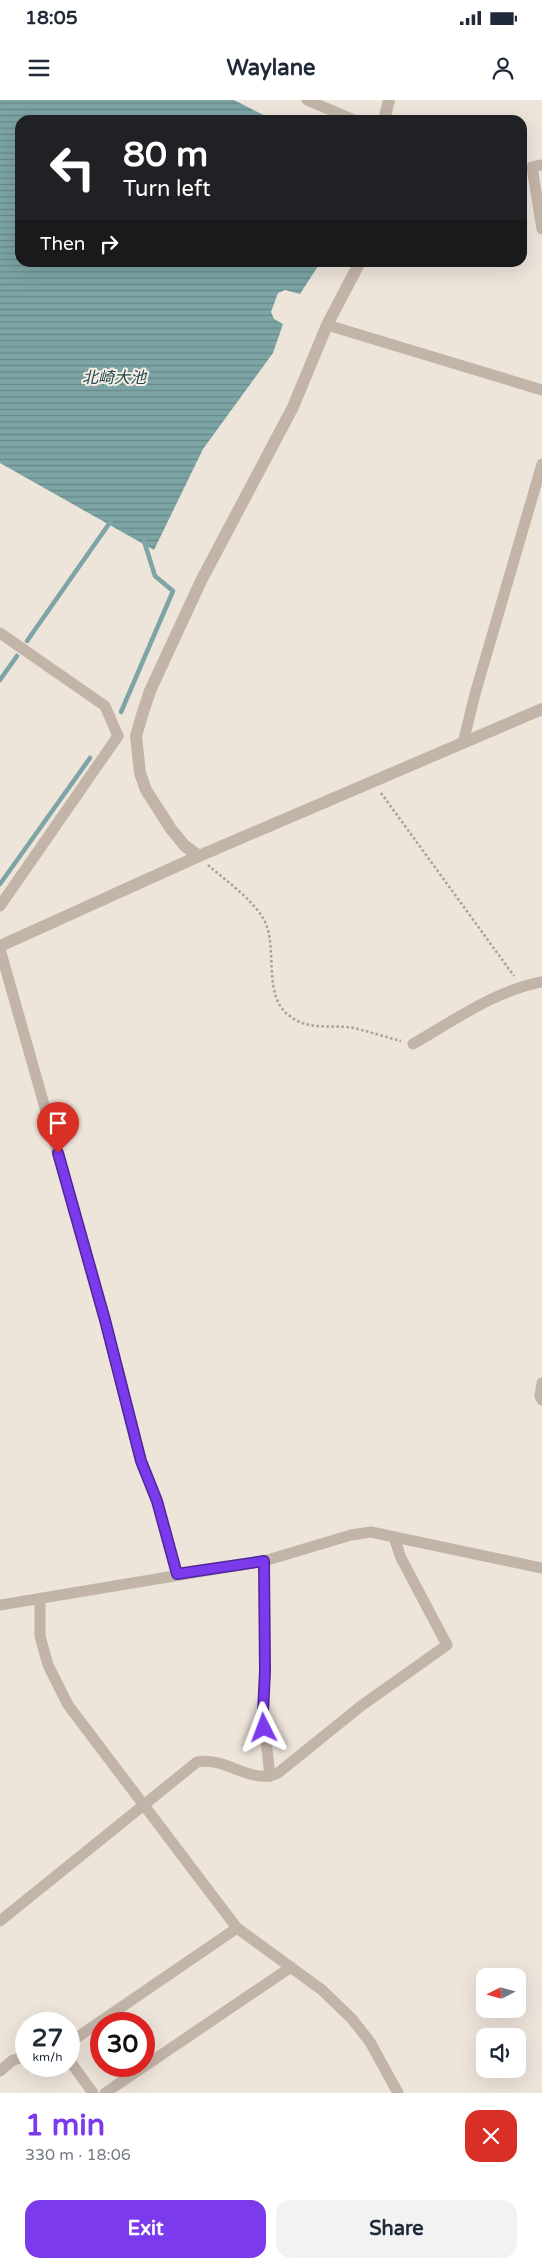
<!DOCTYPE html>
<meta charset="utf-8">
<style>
:root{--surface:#fff;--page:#f2f2f3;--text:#1f2937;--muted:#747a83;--accent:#7c3aed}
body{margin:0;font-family:"Varela Round","Noto Sans JP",sans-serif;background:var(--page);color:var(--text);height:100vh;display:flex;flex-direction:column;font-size:19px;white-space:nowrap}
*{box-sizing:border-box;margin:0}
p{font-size:16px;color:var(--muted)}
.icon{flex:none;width:28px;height:28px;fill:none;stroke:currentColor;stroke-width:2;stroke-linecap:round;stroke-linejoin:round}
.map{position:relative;height:1993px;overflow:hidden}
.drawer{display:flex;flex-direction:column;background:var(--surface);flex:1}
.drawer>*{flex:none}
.guide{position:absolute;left:15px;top:15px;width:512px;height:152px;border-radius:15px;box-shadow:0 5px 20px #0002;background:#202124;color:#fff;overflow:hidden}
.needle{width:32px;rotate:264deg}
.controls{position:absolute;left:476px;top:1868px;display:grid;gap:10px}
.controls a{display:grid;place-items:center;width:50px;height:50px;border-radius:10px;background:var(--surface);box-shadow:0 5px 20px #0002;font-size:25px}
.speed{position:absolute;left:15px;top:1912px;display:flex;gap:10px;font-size:25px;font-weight:700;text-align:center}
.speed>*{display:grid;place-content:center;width:65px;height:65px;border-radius:50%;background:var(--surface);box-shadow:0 5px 20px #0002;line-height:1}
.speed small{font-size:12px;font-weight:400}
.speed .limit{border:8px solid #d22;background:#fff;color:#111}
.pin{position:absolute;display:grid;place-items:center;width:42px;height:42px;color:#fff;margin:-51px -21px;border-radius:50% 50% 50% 0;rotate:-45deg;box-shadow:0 0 5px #0007}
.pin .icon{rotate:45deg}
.me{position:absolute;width:55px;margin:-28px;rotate:357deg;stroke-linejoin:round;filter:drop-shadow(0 0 4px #0008)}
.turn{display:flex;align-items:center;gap:18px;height:105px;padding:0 25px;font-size:22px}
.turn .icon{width:65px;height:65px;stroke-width:2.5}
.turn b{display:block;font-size:35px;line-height:42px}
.then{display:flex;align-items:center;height:48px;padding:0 25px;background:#0003;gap:10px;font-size:19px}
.round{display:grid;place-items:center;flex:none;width:52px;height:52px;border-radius:15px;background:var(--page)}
.headline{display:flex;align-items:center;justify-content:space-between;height:85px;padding:0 25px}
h1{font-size:30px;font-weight:700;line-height:38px;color:var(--accent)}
.button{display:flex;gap:10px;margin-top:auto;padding:10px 25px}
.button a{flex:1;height:58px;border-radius:15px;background:var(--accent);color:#fff;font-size:20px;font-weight:700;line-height:58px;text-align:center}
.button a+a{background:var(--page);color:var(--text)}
.status{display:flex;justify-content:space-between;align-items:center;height:35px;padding:0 25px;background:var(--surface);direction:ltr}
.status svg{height:14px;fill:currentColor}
header{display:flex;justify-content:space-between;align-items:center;height:65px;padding:0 25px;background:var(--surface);font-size:22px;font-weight:700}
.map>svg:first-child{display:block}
</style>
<div class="status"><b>18:05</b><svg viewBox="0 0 49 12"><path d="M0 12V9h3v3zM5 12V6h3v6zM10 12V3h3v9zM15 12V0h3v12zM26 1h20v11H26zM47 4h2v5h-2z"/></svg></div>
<header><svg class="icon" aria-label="menu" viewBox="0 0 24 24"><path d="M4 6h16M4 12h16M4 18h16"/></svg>Waylane<svg class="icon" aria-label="person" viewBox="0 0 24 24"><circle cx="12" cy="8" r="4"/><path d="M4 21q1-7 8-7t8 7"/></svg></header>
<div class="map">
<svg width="542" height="1993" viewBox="0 0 542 1993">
<defs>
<pattern id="water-rules" width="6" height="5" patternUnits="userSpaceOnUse" patternTransform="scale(1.25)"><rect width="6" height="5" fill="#7da5a6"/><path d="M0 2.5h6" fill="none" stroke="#678787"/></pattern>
</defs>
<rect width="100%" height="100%" fill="#ede4da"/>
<path fill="url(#water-rules)" d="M 0,0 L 234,0 L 273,20 L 20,20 L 20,162 L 320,163 L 300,194 L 285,190 L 278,193 L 271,212 L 274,219 L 283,224 L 273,253 L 203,349 L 154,450 L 0,363 Z"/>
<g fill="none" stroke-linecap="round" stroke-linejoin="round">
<g stroke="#7da5a6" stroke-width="4.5">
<path d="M 27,541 L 111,421"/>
<path d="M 0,580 L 17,556"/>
<path d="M 121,612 L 173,491 L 155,476 L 144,441"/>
<path d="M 0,784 L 90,658"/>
</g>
<g stroke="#af9e92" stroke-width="2.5" stroke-dasharray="2.5 2.5" stroke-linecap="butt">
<path d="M 381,693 L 514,876"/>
<path d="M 208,765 C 226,781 250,797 263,818 C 280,847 260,896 291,917 C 310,931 332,924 354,928 C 370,932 386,937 401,941"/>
</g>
<g stroke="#c3b4a8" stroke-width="11">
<path d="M 307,0 L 354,20"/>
<path d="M 542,65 L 532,67 L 542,129"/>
<path d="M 327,225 L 542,290"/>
<path d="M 0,533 L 105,606 L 118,636"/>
<path d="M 463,643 L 475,594 L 542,364"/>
<path d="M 0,806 L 118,636"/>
<path d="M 0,849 L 105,1220 L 141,1361 L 157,1401 L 177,1475"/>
<path d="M 413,944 C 453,921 496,890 542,882"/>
<path d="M 542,1283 L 540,1296 L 542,1300"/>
<path d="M 40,1499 L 40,1536 L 48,1565 L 68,1605 L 237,1828 L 322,1890 L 352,1919 L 370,1942 L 398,1993"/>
<path d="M 0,1505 L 264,1461 L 351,1435 L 371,1432 L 542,1468"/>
<path d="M 270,1676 L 278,1673 L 361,1606 L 447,1545 L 401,1458 L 394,1437"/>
<path d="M 0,1821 L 197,1662 C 224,1657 243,1679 270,1676 L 263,1612 L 265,1571 L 264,1461"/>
<path d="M 69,1943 L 237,1828"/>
<path d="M 69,1960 L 93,1993"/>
<path d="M 0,1971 L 13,1960 L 26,1957"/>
<path d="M 105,1993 L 291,1867"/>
</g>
<g stroke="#c3b4a8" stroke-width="12">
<path d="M 384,20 L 389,0"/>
<path d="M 199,756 L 185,746 L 171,729 L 146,690 L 140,673 L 136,636 L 143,612 L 150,591 L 201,481 L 293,307 L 327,225 L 360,162"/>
<path d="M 0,846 L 199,756 L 542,609"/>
</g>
</g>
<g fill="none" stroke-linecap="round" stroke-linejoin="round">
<defs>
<path id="route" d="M 58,1053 L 105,1220 L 141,1361 L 157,1401 L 177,1474 L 264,1461 L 265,1571 L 263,1612 L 264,1628"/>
</defs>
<use href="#route" stroke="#51269a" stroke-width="12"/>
<use href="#route" stroke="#7c3aed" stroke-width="9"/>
</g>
<g text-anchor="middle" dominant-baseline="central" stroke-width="4" stroke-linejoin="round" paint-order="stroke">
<g font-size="16" font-style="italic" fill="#224a4c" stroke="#f6eee5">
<text x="114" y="278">北崎大池</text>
</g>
</g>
</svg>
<div class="controls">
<a><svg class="needle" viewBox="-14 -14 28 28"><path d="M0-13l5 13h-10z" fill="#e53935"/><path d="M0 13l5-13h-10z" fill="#747a83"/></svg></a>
<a><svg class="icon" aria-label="sound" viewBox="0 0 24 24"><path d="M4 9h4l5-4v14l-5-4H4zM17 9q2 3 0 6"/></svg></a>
</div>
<div class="speed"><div>27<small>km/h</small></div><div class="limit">30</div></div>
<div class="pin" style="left:58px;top:1053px;background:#d93025"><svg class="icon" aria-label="arrive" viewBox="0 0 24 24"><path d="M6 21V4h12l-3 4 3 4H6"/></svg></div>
<svg class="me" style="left:264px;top:1628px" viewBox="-20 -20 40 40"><path d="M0-17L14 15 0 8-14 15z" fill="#7c3aed" stroke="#fff" stroke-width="4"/></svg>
<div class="guide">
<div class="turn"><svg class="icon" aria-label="left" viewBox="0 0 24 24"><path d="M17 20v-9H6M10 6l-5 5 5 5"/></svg><div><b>80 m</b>Turn left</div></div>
<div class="then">Then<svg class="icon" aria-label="right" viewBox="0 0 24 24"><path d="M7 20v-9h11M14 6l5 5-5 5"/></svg></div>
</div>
</div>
<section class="drawer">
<div class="headline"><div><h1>1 min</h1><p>330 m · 18:06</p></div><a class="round" style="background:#d93025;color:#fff"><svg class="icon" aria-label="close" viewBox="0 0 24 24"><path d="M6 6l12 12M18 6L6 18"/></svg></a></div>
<div class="button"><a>Exit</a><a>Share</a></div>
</section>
